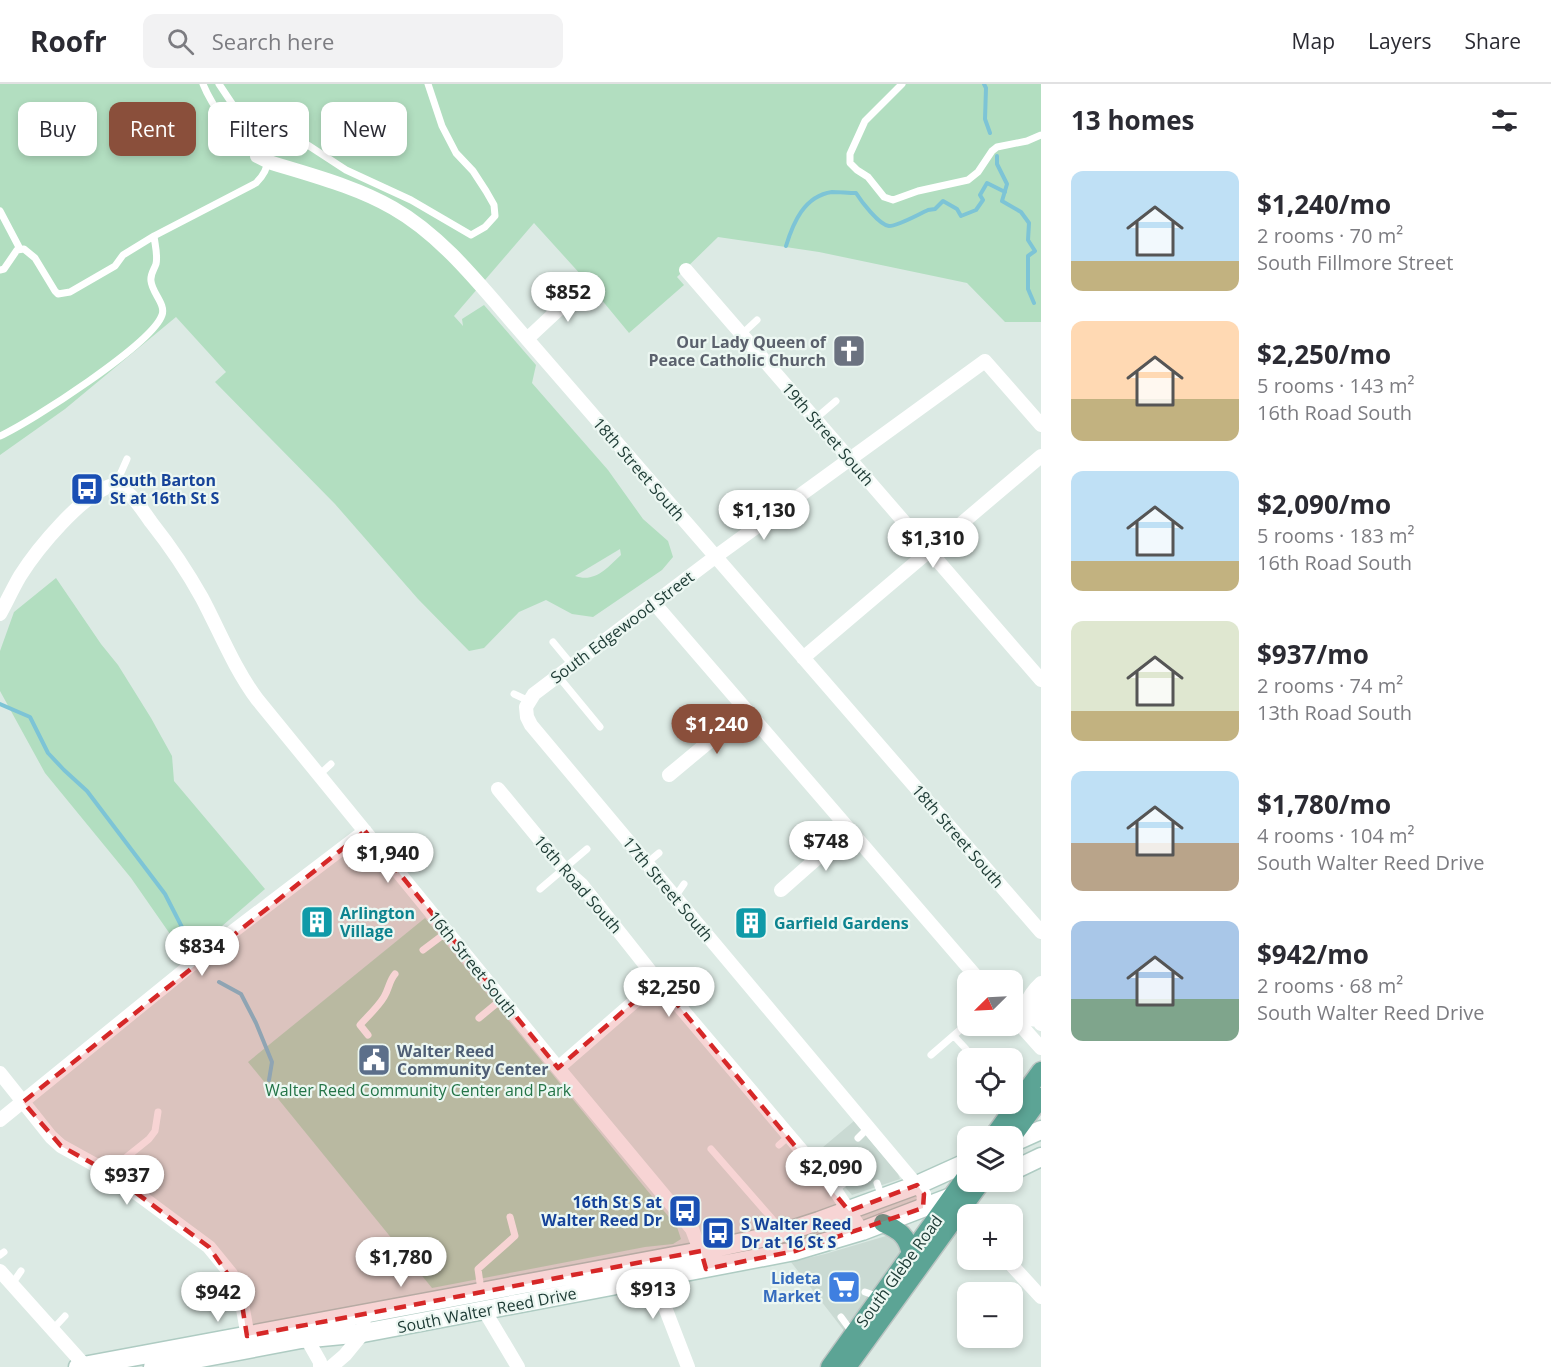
<!DOCTYPE html>
<html lang="en">
<head>
<meta charset="utf-8">
<style>
  :root { --surface:#fff; --page:#f2f2f3; --text:#2b2b33; --muted:#7c7c81; --line:#e1e1e2; --accent:#8a4f3b }
  body { margin:0; font-family:"Open Sans",sans-serif; background:var(--page); color:var(--text); height:100vh; display:flex; flex-direction:column; font-size:22px; white-space:nowrap }
  * { box-sizing:border-box; margin:0 }
  p { font-size:20px; color:var(--muted) }
  .icon { flex:none; width:33px; height:33px; fill:none; stroke:currentColor; stroke-width:2; stroke-linecap:round; stroke-linejoin:round }
  .map { position:relative; flex:1; overflow:hidden }
  .sheet { display:flex; flex-direction:column; background:var(--surface); width:510px }
  .sheet>* { flex:none }
  .guide { position:absolute; left:18px; top:18px; width:570px; height:54px; display:flex; gap:12px }
  .needle { width:39px; rotate:246deg }
  .fabs { position:absolute; left:957px; top:886px; display:grid; gap:12px }
  .fabs a { display:grid; place-items:center; width:66px; height:66px; border-radius:12px; background:var(--surface); box-shadow:0 3px 9px #0003; font-size:30px }
  .price { position:absolute; translate:-50% -51px; padding:0 14px; border-radius:21px; background:#fff; color:#222; font-size:20px; line-height:39px; filter:drop-shadow(0 2px 3px #0008) }
  .price::after { content:''; position:absolute; left:50%; top:36px; width:18px; height:14px; margin-left:-9px; background:inherit; clip-path:polygon(0 0,100% 0,50% 100%) }
  .price.active { background:var(--accent); color:#fff }
  ul { padding:0; list-style:none }
  li { display:flex; align-items:center; gap:18px; height:150px; padding:0 30px }
  li span { display:grid; place-items:center; flex:none; width:168px; height:120px; border-radius:12px; color:#555 }
  li>.icon { margin-inline-start:auto }
  span .icon { width:72px; height:72px; fill:#fffc; stroke-width:1 }
  li b { font-size:26px }
  h2 { display:flex; justify-content:space-between; align-items:center; height:72px; padding:0 30px; font-size:26px }
  .chip { padding:0 21px; border-radius:12px; background:var(--surface); box-shadow:0 3px 9px #0003; font-size:21px; line-height:54px }
  .chip.active { background:var(--accent); color:#fff }
  header { display:flex; align-items:center; gap:36px; box-sizing:border-box; height:84px; padding:0 30px; background:var(--surface); border-bottom:2px solid var(--line) }
  header strong { font-size:28px }
  nav { display:flex; gap:33px; margin-inline-start:auto; font-size:21px }
  .search { width:420px; height:54px; background:var(--page); display:flex; align-items:center; gap:15px; box-sizing:border-box; padding:0 21px; border-radius:12px; color:var(--muted); font-size:22px }
  main { display:flex; flex:1; min-height:0 }
  .map>svg:first-child { display:block }
  .built { fill:#cadad3 }
  .green { fill:#b2dec0; fill-rule:evenodd }
  .lines { fill:none; stroke-linecap:round; stroke-linejoin:round }
  .stream { stroke:#7dc4d6; stroke-width:4 }
  .secondary-casing { stroke:#aecbc2; stroke-width:21 }
  .primary-casing { stroke:#bbc4c2; stroke-width:21 }
  .service { stroke:#fff; stroke-width:7 }
  .minor { stroke:#fff; stroke-width:14 }
  .secondary { stroke:#fff; stroke-width:18 }
  .primary { stroke:#5ca495; stroke-width:18 }
  .marked { fill:#d62828; fill-opacity:0.2; stroke:#d62828; stroke-width:4.5; stroke-dasharray:12 8; stroke-linejoin:round }
  .labels { text-anchor:middle; stroke-width:4.5; stroke-linejoin:round; paint-order:stroke }
  .worship-label { font-size:16px; font-weight:bold; fill:#5b616d; stroke:#ecf7f2; text-anchor:end }
  .street-label { font-size:16px; fill:#1d3a34; stroke:#ecf7f2 }
  .transit-label { font-size:16px; font-weight:bold; fill:#164399; stroke:#ecf7f2; text-anchor:start }
  .culture-label { font-size:16px; font-weight:bold; fill:#0d838f; stroke:#ecf7f2; text-anchor:start }
  .service-label { font-size:16px; font-weight:bold; fill:#4e5e75; stroke:#ecf7f2; text-anchor:start }
  .park-label { font-size:16px; fill:#237447; stroke:#ecf7f2 }
  .shop-label { font-size:16px; font-weight:bold; fill:#366cbe; stroke:#ecf7f2; text-anchor:end }
</style>
</head>
<body>
<header>
<strong>Roofr</strong>
<div class="search"><svg class="icon" aria-label="search" viewBox="0 0 24 24"><circle cx="10" cy="10" r="6"/><path d="M15 15l6 6"/></svg>Search here</div>
<nav><a>Map</a><a>Layers</a><a>Share</a></nav>
</header>
<main>
<div class="map">
<svg width="1041" height="1283" viewBox="0 0 1041 1283">
  <rect width="100%" height="100%" fill="#dceae4"/>
  <!-- built -->
  <path class="built" d="M854,1037L898,1090L900,1095L852,1111L816,1069Z
    M886,1152H894L900,1156L902,1170L845,1248L791,1178L825,1170Z"/>
  <!-- green -->
  <path class="green" d="M0,0H1041V238H1005L967,199L819,168L718,153L677,193L684,201L629,249L582,192L534,139L454,232L463,242L462,235L484,221L536,281L532,299L608,386L643,435L668,457L673,473L662,486L593,533L572,530L546,516L519,528L484,564L469,567L418,515L335,420L215,298L226,288L176,233L65,325L0,371ZM620,465L621,471C607,484 595,499 575,492Z
    M56,494L101,560L118,581L151,634L172,672L174,697L265,805L186,873L131,794L45,689L0,607V567L14,528Z
    M425,834L677,1143L681,1155L673,1160L645,1163L432,1204L248,978Z"/>
  <g class="lines">
    <!-- stream -->
    <path class="stream" d="M984,0L986,4L985,35L990,49
      M997,72V80L1007,100L1002,117L1021,128L1029,139L1028,156L1035,167L1028,172V205L1034,219
      M786,162C793,139 804,112 832,108C840,108 848,109 856,109C861,117 879,141 889,142C898,142 919,130 928,126L935,125L943,117L957,125L961,132L976,126L983,116L980,111L987,99L1005,108
      M0,620L30,633L48,669L64,686L87,707L165,810L186,851
      M219,898L241,910L256,939L272,978L269,996"/>
    <defs>
      <path id="secondary" d="M1012,1059L1041,1046
        M1012,1087L1041,1073
        M78,1283L701,1167L776,1151L819,1137L917,1101L968,1078
        M153,1283L301,1255L363,1249L795,1167L862,1147L959,1110"/>
      <path id="primary" d="M993,1053L1041,987
        M1012,1053L1041,1013
        M883,1139C899,1146 908,1152 911,1171
        M830,1283L968,1090
        M847,1283L981,1098"/>
    </defs>
    <!-- secondary casing -->
    <use href="#secondary" class="secondary-casing"/>
    <!-- primary casing -->
    <use href="#primary" class="primary-casing"/>
    <!-- service -->
    <path class="service" d="M203,0C212,23 238,57 257,72
      M219,0L247,42L257,40L277,41L346,86L411,116L471,151L485,143L495,132L494,121L486,107L473,87L456,69L442,42L428,0
      M902,0L865,37L850,70V79L857,86L868,93L884,113L893,116L918,107L968,96L978,88L992,67L997,63L1027,57L1041,51
      M0,127L20,165
      M0,186L4,185L17,166L24,165L35,174L55,207L58,210L70,208L115,182L123,171L154,152
      M742,250L757,236
      M815,335L836,317
      M0,352C31,338 152,260 162,231C166,220 152,209 151,197C150,190 154,186 156,180C158,171 155,161 154,152L256,99C279,76 263,62 247,42
      M115,402L127,375
      M553,558L572,581
      M558,592L600,643
      M514,610L529,617
      M319,691L331,680
      M647,779L659,769
      M540,805L587,765
      M675,813L684,800
      M423,866L447,848
      M479,934L502,915
      M368,951L360,941C368,932 378,923 384,913C389,905 389,897 395,890
      M954,952L966,965
      M931,971L968,939
      M858,1054L869,1043
      M779,1061L789,1052
      M711,1065L774,1137L780,1150
      M108,1088L149,1055L155,1047L158,1028
      M820,1088L830,1079
      M877,1099L882,1113
      M128,1104L134,1092
      M835,1106L846,1098
      M0,1171L4,1168
      M12,1200L21,1187
      M481,1206L478,1185L515,1152L510,1133
      M865,1208L879,1213
      M841,1233L852,1248
      M53,1245L65,1232"/>
    <!-- minor -->
    <path class="minor" d="M257,72L269,78C310,91 355,102 393,124C446,154 487,210 527,255L1041,848
      M686,186L1041,596
      M527,255L587,199
      M654,519L980,897
      M0,530C7,517 13,504 20,492C37,465 82,410 113,401C131,406 140,423 151,438C170,462 187,487 202,514C220,548 234,584 257,615L558,984L692,1145L703,1174
      M803,574L1041,372
      M669,691L746,627
      M498,705L564,785L582,801L658,897L835,1106L862,1147
      M781,806L849,746
      M1041,899C1026,913 1023,925 1024,945L1041,964
      M1012,926L1023,934L1038,936L1041,940
      M1038,936V923L1041,914
      M558,984L658,897
      M0,989L51,1053L61,1062L108,1088L209,1163L231,1190L240,1208L249,1259
      M0,1036L223,855L365,747
      M923,1124L924,1110L531,641L527,633L526,623L534,610L715,473L985,277L1041,341
      M1007,1176L1041,1213
      M0,1187L86,1283
      M651,1187L688,1283
      M484,1226L518,1283
      M307,1255L320,1278V1283
      M331,1283L345,1271L363,1249L364,1230"/>
    <!-- secondary -->
    <use href="#secondary" class="secondary"/>
    <!-- primary -->
    <use href="#primary" class="primary"/>
  </g>
  <!-- marked area -->
  <path class="marked" d="M365,747L558,984L658,897L849,1127L917,1101L924,1110L923,1124L795,1167L706,1185L701,1167L247,1252L240,1208L209,1163L108,1088L61,1062L23,1018Z"/>
  <!-- icons -->
  <defs>
    <symbol id="church-square" viewBox="-11 -11 22 22"><rect x="-9" y="-9" width="18" height="18" rx="4" fill="#6b7280" stroke="#ecf7f2"/><path d="M-1.2-6h2.4v3.5h3.3v2.4h-3.3V6h-2.4V-.1h-3.3v-2.4h3.3Z" fill="#fff"/></symbol>
    <symbol id="bus-square" viewBox="-11 -11 22 22"><rect x="-9" y="-9" width="18" height="18" rx="4" fill="#1a4fb4" stroke="#ecf7f2"/><path d="M-5-6H5V4H4V6H2V4H-2V6H-4V4H-5ZM-3.5-4V0h7V-4ZM-3.5 1.2v1.5H-2V1.2ZM2 1.2v1.5H3.5V1.2Z" fill="#fff"/></symbol>
    <symbol id="building-square" viewBox="-11 -11 22 22"><rect x="-9" y="-9" width="18" height="18" rx="4" fill="#0f9aa8" stroke="#ecf7f2"/><path d="M-4-6H4V6H1V3H-1V6H-4ZM-2.5-4.3h1.7v1.8h-1.7ZM.8-4.3h1.7v1.8H.8ZM-2.5-1h1.7V.8h-1.7ZM.8-1h1.7V.8H.8Z" fill="#fff"/></symbol>
    <symbol id="civic-square" viewBox="-11 -11 22 22"><rect x="-9" y="-9" width="18" height="18" rx="4" fill="#5c6f8a" stroke="#ecf7f2"/><path d="M-.6-6.5H3V-4.5H.6V-3L4-1V1h2V6H-6V1h2V-1L-.6-3ZM-1.2 2.5V6h2.4V2.5Z" fill="#fff"/></symbol>
    <symbol id="supermarket-square" viewBox="-11 -11 22 22"><rect x="-9" y="-9" width="18" height="18" rx="4" fill="#3f7fe0" stroke="#ecf7f2"/><path d="M-6-5.5h2.5l.6 2H6L4.5 2H-2.5L-4.4-4H-6ZM-1.5 3.2a1.3 1.3 0 1 0 .1 0ZM3 3.2a1.3 1.3 0 1 0 .1 0Z" fill="#fff"/></symbol>
  </defs>
  <g fill-rule="evenodd">
    <use href="#church-square" x="830" y="248" width="38" height="38"/>
    <use href="#bus-square" x="68" y="386" width="38" height="38"/>
    <use href="#building-square" x="298" y="819" width="38" height="38"/>
    <use href="#building-square" x="732" y="820" width="38" height="38"/>
    <use href="#civic-square" x="355" y="957" width="38" height="38"/>
    <use href="#bus-square" x="666" y="1108" width="38" height="38"/>
    <use href="#bus-square" x="699" y="1130" width="38" height="38"/>
    <use href="#supermarket-square" x="825" y="1184" width="38" height="38"/>
  </g>
  <g class="labels">
    <!-- worship labels -->
    <g class="worship-label">
      <text x="826" y="264">Our Lady Queen of<tspan x="826" dy="18">Peace Catholic Church</tspan></text>
    </g>
    <!-- street labels -->
    <g class="street-label">
      <text transform="translate(828 350) rotate(49)" y="6">19th Street South</text>
      <text transform="translate(639 385) rotate(49)" y="6">18th Street South</text>
      <text transform="translate(622 543) rotate(-37)" y="6">South Edgewood Street</text>
      <text transform="translate(958 752) rotate(49)" y="6">18th Street South</text>
      <text transform="translate(578 800) rotate(49)" y="6">16th Road South</text>
      <text transform="translate(668 805) rotate(50)" y="6">17th Street South</text>
      <text transform="translate(473 880) rotate(51)" y="6">16th Street South</text>
      <text transform="translate(899 1187) rotate(-54)" y="6">South Glebe Road</text>
      <text transform="translate(487 1226) rotate(-11)" y="6">South Walter Reed Drive</text>
    </g>
    <!-- transit labels -->
    <g class="transit-label">
      <text x="110" y="402">South Barton<tspan x="110" dy="18">St at 16th St S</tspan></text>
      <text x="662" y="1124" text-anchor="end">16th St S at<tspan x="662" dy="18">Walter Reed Dr</tspan></text>
      <text x="741" y="1146">S Walter Reed<tspan x="741" dy="18">Dr at 16 St S</tspan></text>
    </g>
    <!-- culture labels -->
    <g class="culture-label">
      <text x="340" y="835">Arlington<tspan x="340" dy="18">Village</tspan></text>
      <text x="774" y="845">Garfield Gardens</text>
    </g>
    <!-- service labels -->
    <g class="service-label">
      <text x="397" y="973">Walter Reed<tspan x="397" dy="18">Community Center</tspan></text>
    </g>
    <!-- park labels -->
    <g class="park-label">
      <text x="418" y="1012">Walter Reed Community Center and Park</text>
    </g>
    <!-- shop labels -->
    <g class="shop-label">
      <text x="821" y="1200">Lideta<tspan x="821" dy="18">Market</tspan></text>
    </g>
  </g>
</svg>
<div class="fabs">
<a><svg class="needle" viewBox="-14 -14 28 28"><path d="M0-13l5 13h-10z" fill="#e53935"/><path d="M0 13l5-13h-10z" fill="#7c7c81"/></svg></a>
<a><svg class="icon" aria-label="locate" viewBox="0 0 24 24"><circle cx="12" cy="12" r="6"/><path d="M12 2v4M12 18v4M2 12h4M18 12h4"/></svg></a>
<a><svg class="icon" aria-label="layers" viewBox="0 0 24 24"><path d="M12 4l9 5-9 5-9-5zM3 14l9 5 9-5"/></svg></a>
<a>+</a>
<a>−</a>
</div>
<b class="price" style="left:568px;top:239px">$852</b>
<b class="price" style="left:764px;top:457px">$1,130</b>
<b class="price" style="left:933px;top:485px">$1,310</b>
<b class="price active" style="left:717px;top:671px">$1,240</b>
<b class="price" style="left:826px;top:788px">$748</b>
<b class="price" style="left:388px;top:800px">$1,940</b>
<b class="price" style="left:202px;top:893px">$834</b>
<b class="price" style="left:669px;top:934px">$2,250</b>
<b class="price" style="left:831px;top:1114px">$2,090</b>
<b class="price" style="left:127px;top:1122px">$937</b>
<b class="price" style="left:401px;top:1204px">$1,780</b>
<b class="price" style="left:653px;top:1236px">$913</b>
<b class="price" style="left:218px;top:1239px">$942</b>
<div class="guide">
<a class="chip">Buy</a>
<a class="chip active">Rent</a>
<a class="chip">Filters</a>
<a class="chip">New</a>
</div>
</div>
<section class="sheet">
<h2>13 homes<svg class="icon" aria-label="filters" viewBox="0 0 24 24"><path d="M4 7h16M4 17h16"/><circle cx="9" cy="7" r="2"/><circle cx="15" cy="17" r="2"/></svg></h2>
<ul>
<li><span style="background:linear-gradient(#bfe0f5 75%,#c2b280 0)"><svg class="icon" aria-label="home" viewBox="0 0 24 24"><path d="M3 11l9-7 9 7M6 9v11h12V9"/></svg></span><div><b>$1,240/mo</b><p>2 rooms · 70 m²</p><p>South Fillmore Street</p></div></li>
<li><span style="background:linear-gradient(#ffd9b3 65%,#c2b280 0)"><svg class="icon" aria-label="home" viewBox="0 0 24 24"><path d="M3 11l9-7 9 7M6 9v11h12V9"/></svg></span><div><b>$2,250/mo</b><p>5 rooms · 143 m²</p><p>16th Road South</p></div></li>
<li><span style="background:linear-gradient(#bfe0f5 75%,#c2b280 0)"><svg class="icon" aria-label="home" viewBox="0 0 24 24"><path d="M3 11l9-7 9 7M6 9v11h12V9"/></svg></span><div><b>$2,090/mo</b><p>5 rooms · 183 m²</p><p>16th Road South</p></div></li>
<li><span style="background:linear-gradient(#dfe7d0 75%,#c2b280 0)"><svg class="icon" aria-label="home" viewBox="0 0 24 24"><path d="M3 11l9-7 9 7M6 9v11h12V9"/></svg></span><div><b>$937/mo</b><p>2 rooms · 74 m²</p><p>13th Road South</p></div></li>
<li><span style="background:linear-gradient(#bfe0f5 60%,#b9a48a 0)"><svg class="icon" aria-label="home" viewBox="0 0 24 24"><path d="M3 11l9-7 9 7M6 9v11h12V9"/></svg></span><div><b>$1,780/mo</b><p>4 rooms · 104 m²</p><p>South Walter Reed Drive</p></div></li>
<li><span style="background:linear-gradient(#a9c7e8 65%,#7fa58c 0)"><svg class="icon" aria-label="home" viewBox="0 0 24 24"><path d="M3 11l9-7 9 7M6 9v11h12V9"/></svg></span><div><b>$942/mo</b><p>2 rooms · 68 m²</p><p>South Walter Reed Drive</p></div></li>
</ul>
</section>
</main>
</body>
</html>
